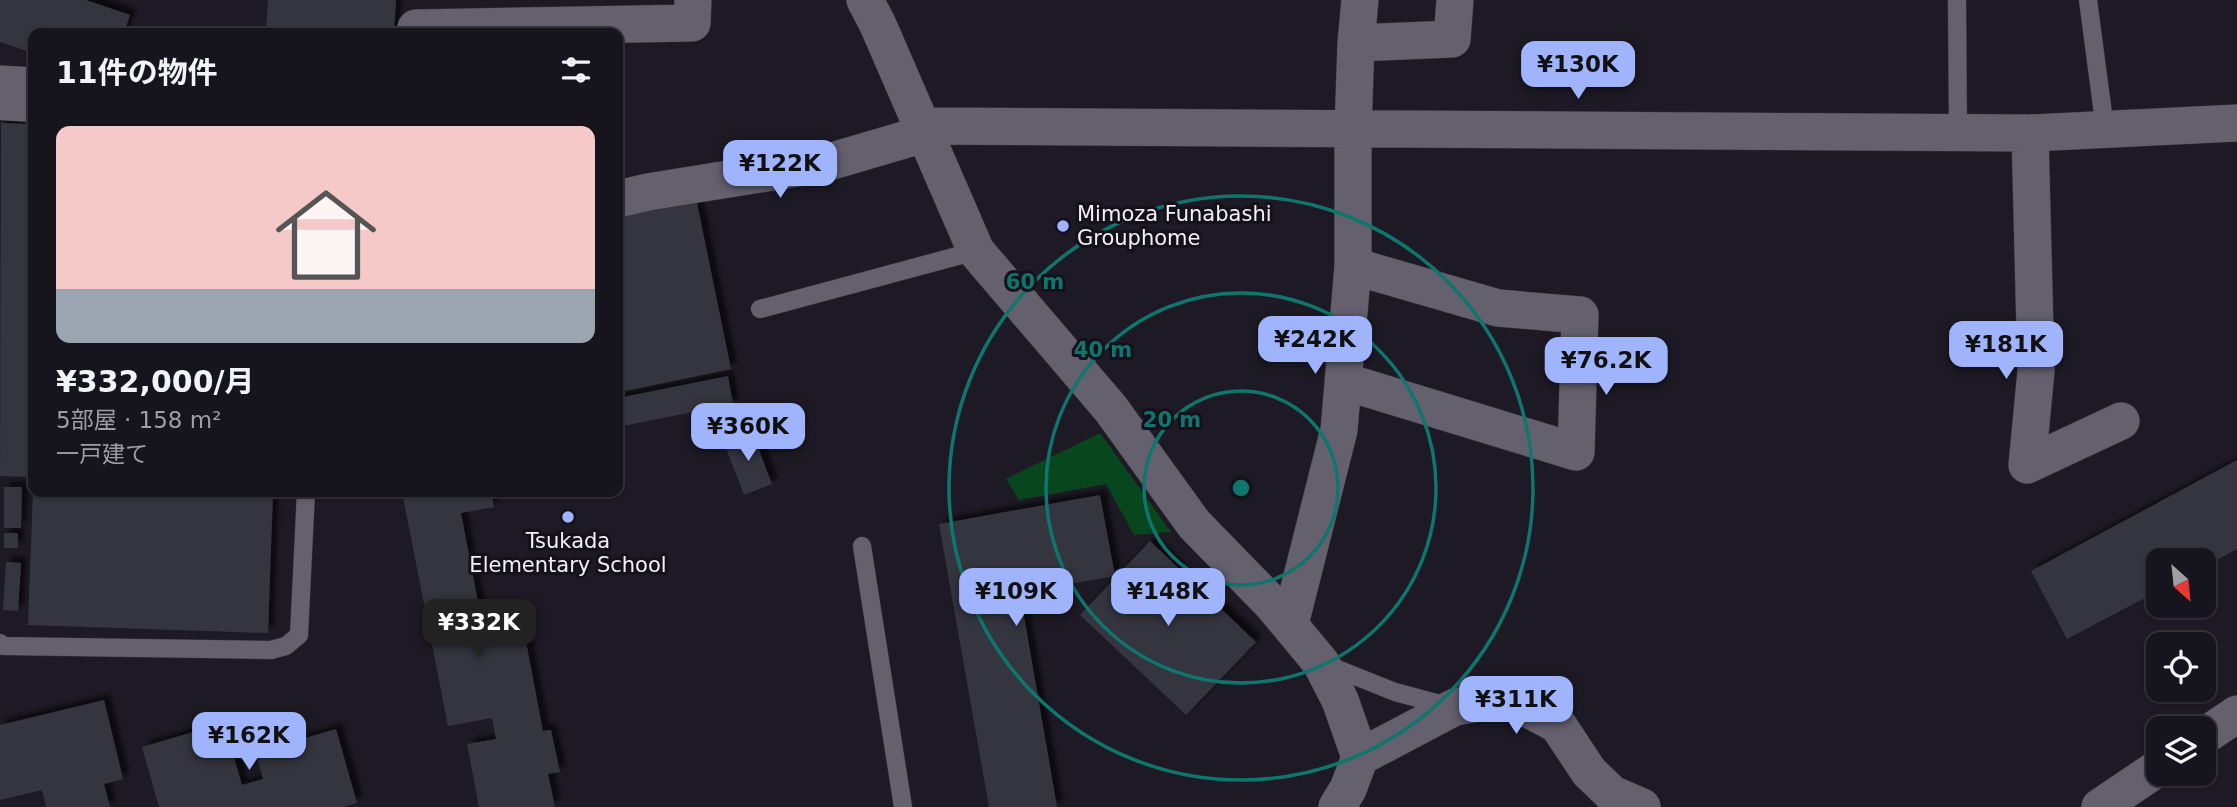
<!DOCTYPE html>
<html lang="ja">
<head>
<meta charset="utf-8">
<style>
  :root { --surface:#16141c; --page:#1f1d25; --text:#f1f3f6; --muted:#9e9ea3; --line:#35333b; --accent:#a0b3fd }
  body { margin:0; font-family:"DejaVu Sans","Noto Sans JP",sans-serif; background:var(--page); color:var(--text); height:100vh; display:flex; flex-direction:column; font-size:26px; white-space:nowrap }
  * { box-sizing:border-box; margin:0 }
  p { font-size:23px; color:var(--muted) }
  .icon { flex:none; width:38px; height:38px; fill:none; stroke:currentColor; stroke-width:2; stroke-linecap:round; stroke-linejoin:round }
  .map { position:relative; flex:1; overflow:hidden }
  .side { position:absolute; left:28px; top:28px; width:595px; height:469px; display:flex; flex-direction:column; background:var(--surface); border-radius:14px; box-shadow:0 2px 5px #0004,0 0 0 2px var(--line) }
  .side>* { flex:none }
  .needle { width:46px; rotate:153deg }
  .buttons { position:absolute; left:2146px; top:548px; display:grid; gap:14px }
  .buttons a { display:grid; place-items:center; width:70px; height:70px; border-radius:14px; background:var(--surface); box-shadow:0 2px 5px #0004,0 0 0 2px var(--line); font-size:35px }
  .price { position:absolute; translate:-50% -60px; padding:0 16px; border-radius:14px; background:var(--accent); color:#111; font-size:23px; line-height:46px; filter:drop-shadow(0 2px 4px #0008) }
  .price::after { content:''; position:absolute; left:50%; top:42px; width:21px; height:16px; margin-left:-10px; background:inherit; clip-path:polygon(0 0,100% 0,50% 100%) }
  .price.current { background:#222; color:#fff }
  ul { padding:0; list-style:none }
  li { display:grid; align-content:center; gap:14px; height:371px; padding:0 28px }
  li span { display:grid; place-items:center; height:217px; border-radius:14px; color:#555 }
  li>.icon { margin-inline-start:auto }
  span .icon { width:126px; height:126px; fill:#fffc; stroke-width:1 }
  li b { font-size:30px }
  h2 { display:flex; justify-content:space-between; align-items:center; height:84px; padding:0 28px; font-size:30px }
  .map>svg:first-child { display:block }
  .green { fill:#08471d }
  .building { fill:#343541; filter:url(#shadow) }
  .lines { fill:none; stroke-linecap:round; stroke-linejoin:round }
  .service-casing { stroke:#37343d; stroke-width:19 }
  .minor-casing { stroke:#37343d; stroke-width:38 }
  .service { stroke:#65606e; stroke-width:18 }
  .minor { stroke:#65606e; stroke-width:37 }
  .ring { fill:none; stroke:#0f766e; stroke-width:3.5 }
  .poi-dot { fill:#a0b3fd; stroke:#15111b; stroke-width:2.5 }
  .labels { text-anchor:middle; stroke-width:6; stroke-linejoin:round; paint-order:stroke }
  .poi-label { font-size:21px; fill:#f1eff7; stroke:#15111b; text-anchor:start }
  .centre { fill:#0f766e; stroke:#15111b; stroke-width:3.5 }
  .ring-label { font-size:21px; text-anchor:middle; font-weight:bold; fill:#0f766e; stroke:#15111b; stroke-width:6; stroke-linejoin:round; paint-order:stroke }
</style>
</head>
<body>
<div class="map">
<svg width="2237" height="807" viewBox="0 0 2237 807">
  <defs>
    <filter id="shadow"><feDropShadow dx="6" dy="-6" stdDeviation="2" flood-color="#0009"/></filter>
  </defs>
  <rect width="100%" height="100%" fill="#1e1a25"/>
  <!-- green -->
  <path class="green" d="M1100,433L1171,532L1134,535L1106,484L1019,500L1006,479Z"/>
  <!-- building -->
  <path class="building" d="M0,0H86L130,15L124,33H33V53L0,42Z
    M268,0H396L394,33H266Z
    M1,123L33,124V477L0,476Z
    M696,198L731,369L625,391L618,356V215Z
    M728,376L733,404L618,427V398Z
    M752,432L772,484L744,495L724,443Z
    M2237,460V549L2203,567V560H2158V591L2067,639L2031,571Z
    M4,487H22L21,528H4Z
    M33,492H273L268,633L28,625Z
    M402,492H491L494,507L461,513L484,633L523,626L543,731L551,730L560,772L548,774L555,807H479L467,744L496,739L492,718L448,726Z
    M1100,495L1115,576L1020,593L1057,807H989L939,524Z
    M4,533H18V548H4Z
    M1150,541L1256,642L1186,715L1080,615Z
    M6,562L21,563L18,611L3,610Z
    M104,700L123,779L104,784L110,807H46L42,790L0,800V725Z
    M224,723L242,785L263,779L254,746L296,735L298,740L336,729L357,803L343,807H159L142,747Z"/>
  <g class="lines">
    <defs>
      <path id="service" d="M1957,0L1958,132
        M2088,0L2105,129
        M0,111L33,113
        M760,309L976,251
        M862,546L903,807
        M0,643L3,646L271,650L286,646L299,635L306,492
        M1325,664L1395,692L1447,706"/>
      <path id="minor" d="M865,0L878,25L976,251L1111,409L1194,524L1272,604L1321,663L1340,700L1360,757L1348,789L1337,807
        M416,28L692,23L693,0
        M1356,43L1452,39L1455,0
        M0,84L33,86
        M921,126L2030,133L2237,123
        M2030,133L2036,371L2027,465L2121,421
        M618,199L648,192L822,164L924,134
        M1343,381L1576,452L1580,315L1498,308L1353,266
        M1290,624L1339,430L1353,266V129L1356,43L1360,0
        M2203,737L2237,714
        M1360,757L1455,707L1495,700L1515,702L1558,725L1589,772L1612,794L1642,807
        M2100,807L2158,768"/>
    </defs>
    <!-- service casing -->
    <use href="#service" class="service-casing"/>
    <!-- minor casing -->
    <use href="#minor" class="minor-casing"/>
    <!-- service -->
    <use href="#service" class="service"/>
    <!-- minor -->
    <use href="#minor" class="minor"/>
  </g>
  <!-- distance rings -->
  <g class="ring">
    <circle cx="1241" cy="488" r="97"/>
    <circle cx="1241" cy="488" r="195"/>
    <circle cx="1241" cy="488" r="292"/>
  </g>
  <!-- markers -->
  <g class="poi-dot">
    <circle cx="1063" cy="226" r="7"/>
    <circle cx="568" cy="517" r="7"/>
  </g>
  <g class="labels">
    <!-- poi labels -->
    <g class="poi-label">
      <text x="1077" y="221">Mimoza Funabashi<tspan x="1077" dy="24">Grouphome</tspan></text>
      <text x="568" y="548" text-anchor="middle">Tsukada<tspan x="568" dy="24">Elementary School</tspan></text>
    </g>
  </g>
  <circle cx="1241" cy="488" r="10" class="centre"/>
  <g class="ring-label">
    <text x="1035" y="289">60 m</text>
    <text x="1103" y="357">40 m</text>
    <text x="1172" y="427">20 m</text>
  </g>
</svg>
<div class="buttons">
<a><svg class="needle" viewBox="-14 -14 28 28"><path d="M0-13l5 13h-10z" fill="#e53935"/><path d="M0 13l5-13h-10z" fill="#9e9ea3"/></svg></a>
<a><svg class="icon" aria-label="locate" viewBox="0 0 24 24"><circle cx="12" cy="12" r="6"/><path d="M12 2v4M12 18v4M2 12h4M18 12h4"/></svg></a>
<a><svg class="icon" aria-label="layers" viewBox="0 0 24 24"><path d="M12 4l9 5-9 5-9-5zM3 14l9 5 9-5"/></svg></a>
</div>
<b class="price" style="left:1578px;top:101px">¥130K</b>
<b class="price" style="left:780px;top:200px">¥122K</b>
<b class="price" style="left:1315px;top:376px">¥242K</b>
<b class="price" style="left:2006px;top:381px">¥181K</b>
<b class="price" style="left:1606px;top:397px">¥76.2K</b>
<b class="price" style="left:748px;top:463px">¥360K</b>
<b class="price" style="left:1016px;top:628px">¥109K</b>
<b class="price" style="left:1168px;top:628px">¥148K</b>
<b class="price current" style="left:479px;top:659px">¥332K</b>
<b class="price" style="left:1516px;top:736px">¥311K</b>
<b class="price" style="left:249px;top:772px">¥162K</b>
<section class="side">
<h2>11件の物件<svg class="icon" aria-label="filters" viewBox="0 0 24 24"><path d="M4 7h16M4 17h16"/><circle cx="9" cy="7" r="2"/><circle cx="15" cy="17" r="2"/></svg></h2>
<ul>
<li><span style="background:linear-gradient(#f6c9c9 75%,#9aa5b1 0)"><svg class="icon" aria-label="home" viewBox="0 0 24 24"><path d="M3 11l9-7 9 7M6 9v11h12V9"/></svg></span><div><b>¥332,000/月</b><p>5部屋 · 158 m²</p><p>一戸建て</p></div></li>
</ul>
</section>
</div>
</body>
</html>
